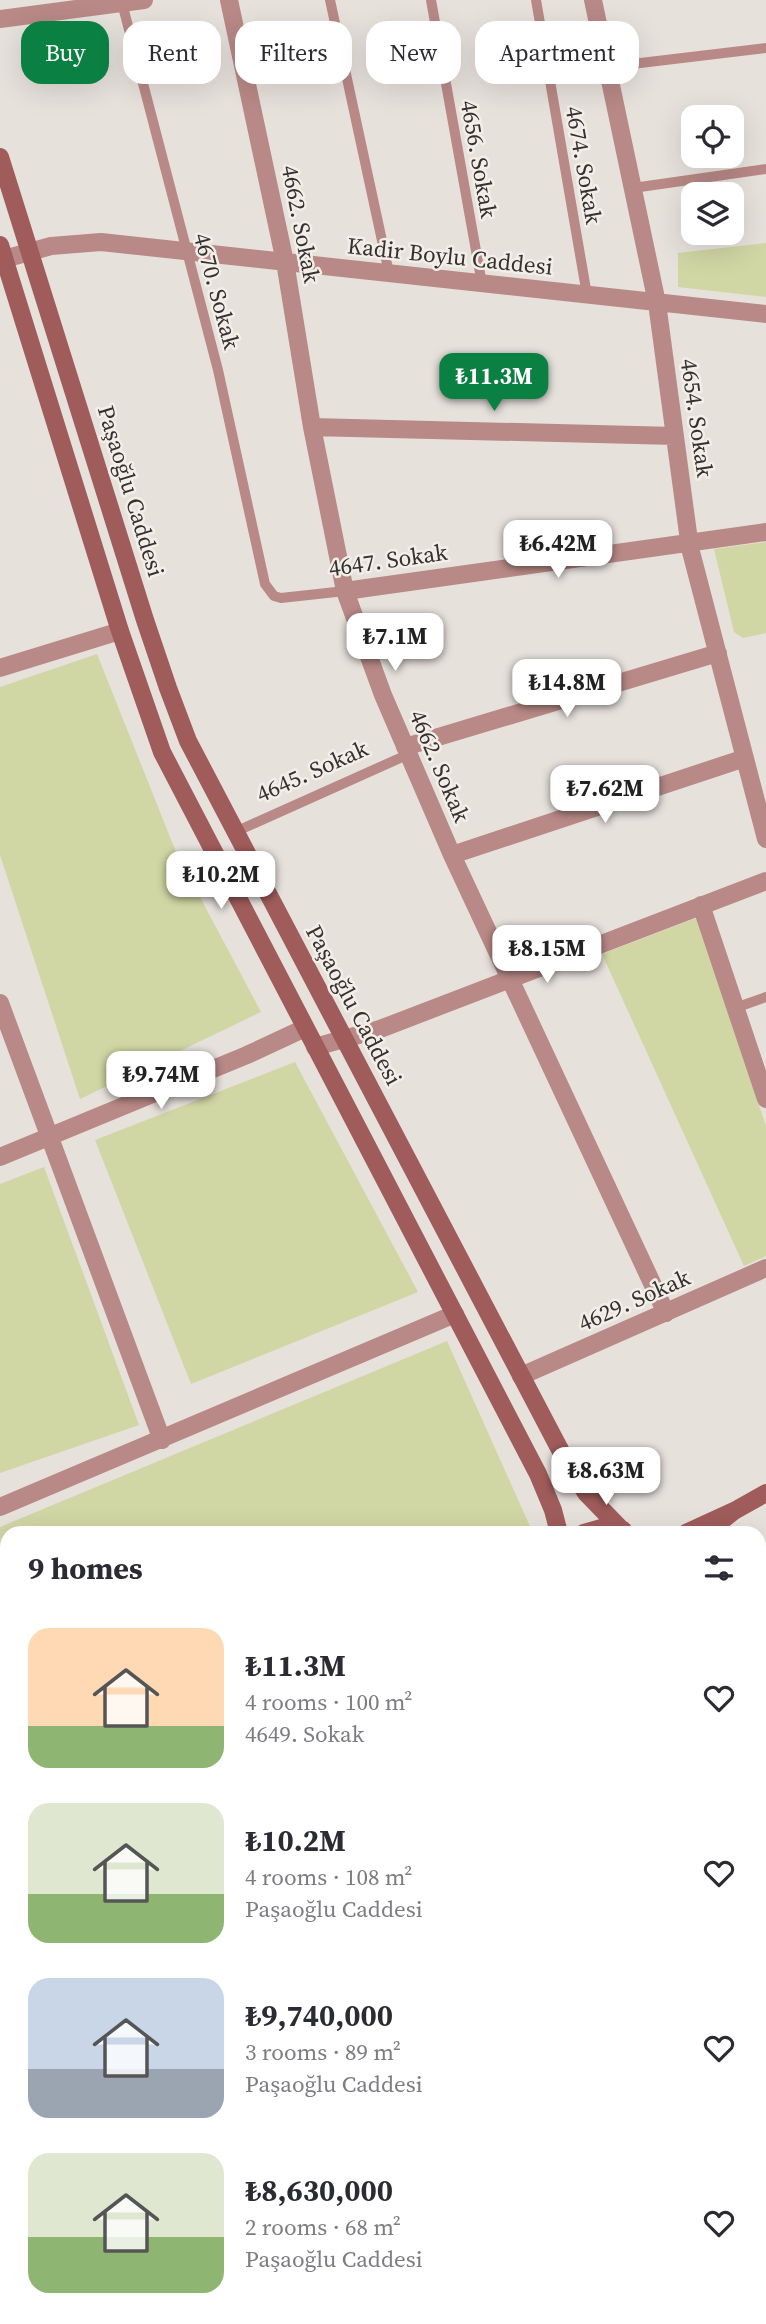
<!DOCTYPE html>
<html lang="en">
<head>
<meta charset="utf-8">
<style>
  :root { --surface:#fff; --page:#f7f7f7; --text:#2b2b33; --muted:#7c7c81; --accent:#0b8043 }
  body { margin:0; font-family:"Source Serif 4",serif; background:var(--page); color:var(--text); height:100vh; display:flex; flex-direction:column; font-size:26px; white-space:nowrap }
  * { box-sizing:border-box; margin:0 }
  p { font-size:23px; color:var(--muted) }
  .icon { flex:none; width:38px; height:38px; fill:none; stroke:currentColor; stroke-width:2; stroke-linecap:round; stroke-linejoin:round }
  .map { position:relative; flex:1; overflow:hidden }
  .sheet { position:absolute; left:0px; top:1526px; width:766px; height:798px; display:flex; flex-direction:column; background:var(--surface); border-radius:21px 21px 0 0; box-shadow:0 7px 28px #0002 }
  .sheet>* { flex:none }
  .hud { position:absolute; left:21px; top:21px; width:724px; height:63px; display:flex; gap:14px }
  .fabs { position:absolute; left:681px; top:105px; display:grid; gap:14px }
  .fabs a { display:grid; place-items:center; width:63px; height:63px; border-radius:14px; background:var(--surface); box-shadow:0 7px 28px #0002; font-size:35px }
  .price { position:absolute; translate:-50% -60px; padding:0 16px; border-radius:14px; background:#fff; color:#222; font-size:23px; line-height:46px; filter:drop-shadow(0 2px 4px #0008) }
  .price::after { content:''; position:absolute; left:50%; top:42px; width:21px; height:16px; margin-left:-10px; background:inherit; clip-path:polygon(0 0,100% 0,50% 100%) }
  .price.on { background:var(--accent); color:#fff }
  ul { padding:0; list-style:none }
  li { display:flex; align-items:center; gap:21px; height:175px; padding:0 28px }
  li span { display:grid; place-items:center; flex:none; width:196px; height:140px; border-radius:21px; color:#555 }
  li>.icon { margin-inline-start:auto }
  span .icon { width:84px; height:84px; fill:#fffc; stroke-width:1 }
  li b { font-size:30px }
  h2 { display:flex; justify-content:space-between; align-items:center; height:84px; padding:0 28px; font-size:30px }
  .tag { padding:0 24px; border-radius:21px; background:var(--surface); box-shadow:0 7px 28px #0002; font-size:24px; line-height:63px }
  .tag.on { background:var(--accent); color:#fff }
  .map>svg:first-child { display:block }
  .green { fill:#d0d6a4 }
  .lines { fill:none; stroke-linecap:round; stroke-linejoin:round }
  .lane { stroke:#b88986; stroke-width:10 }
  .street { stroke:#b88986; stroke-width:18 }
  .secondary { stroke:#9f5c5a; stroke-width:18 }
  .labels { text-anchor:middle; stroke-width:5; stroke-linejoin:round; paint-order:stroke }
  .street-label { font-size:23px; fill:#343230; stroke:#f4eee9 }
</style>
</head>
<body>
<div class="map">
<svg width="766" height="2324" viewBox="0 0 766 2324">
  <rect width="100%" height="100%" fill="#e7e1dc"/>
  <!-- green -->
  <path class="green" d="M766,243V297L678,287V253Z
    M766,542V633L743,638L734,632L714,549Z
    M97,654L176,852L261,1012L80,1099L0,855V687Z
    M696,918L766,1126V1256L744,1266L602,954Z
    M295,1062L418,1292L191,1384L95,1140Z
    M44,1167L139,1425L0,1473V1184Z
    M447,1341L533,1533H7V1600L0,1588V1527Z"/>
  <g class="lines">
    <!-- lane -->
    <path class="lane" d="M330,0L389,273
      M431,0L482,284
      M536,0L587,295
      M122,3L218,370L265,584L274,596L281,598L345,591
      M607,67L766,48
      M633,188L766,169
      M235,832L409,754
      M735,1008L766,997"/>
    <!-- street -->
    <path class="street" d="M229,0L285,262L312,427L345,591L383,695L452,855L666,1313
      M593,0L657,303L690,548L766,839
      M0,19L144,0
      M4,259L51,246L101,242L766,314
      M312,427L675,436
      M345,591L766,532
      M0,668L120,631
      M405,747L718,653
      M452,855L745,758
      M701,905L766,1099
      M0,1003L162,1440
      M315,1047L380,1029L766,881
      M0,1157L247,1055L305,1028
      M521,1376L766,1268
      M0,1507L455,1314
      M0,1625L7,1636
      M760,1781L766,1777
      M0,1877L7,1874
      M760,2124L766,2121
      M0,2191L7,2228
      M431,2317L436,2324
      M9,2324L10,2317
      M365,2324L379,2317"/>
    <!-- secondary -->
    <path class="secondary" d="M0,157L145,620L168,688L188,741L568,1465L586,1493L620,1528
      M0,245L120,631L162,752L538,1474L553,1510L559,1533
      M734,1511L766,1493
      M584,1533L605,1527L623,1530
      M686,1533L734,1511L706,1533
      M760,1834L766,1847
      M760,1905L766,1918"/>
  </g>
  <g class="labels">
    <!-- street labels -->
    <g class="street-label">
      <text transform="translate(479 159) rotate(80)" y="8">4656. Sokak</text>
      <text transform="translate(584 165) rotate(80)" y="8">4674. Sokak</text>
      <text transform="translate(301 224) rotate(79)" y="8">4662. Sokak</text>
      <text transform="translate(450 256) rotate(6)" y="8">Kadir Boylu Caddesi</text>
      <text transform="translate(217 291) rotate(75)" y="8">4670. Sokak</text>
      <text transform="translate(697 418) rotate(82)" y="8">4654. Sokak</text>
      <text transform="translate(131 491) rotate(73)" y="8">Paşaoğlu Caddesi</text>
      <text transform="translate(388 560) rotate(-8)" y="8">4647. Sokak</text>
      <text transform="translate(440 766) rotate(67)" y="8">4662. Sokak</text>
      <text transform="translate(312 771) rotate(-24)" y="8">4645. Sokak</text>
      <text transform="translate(354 1005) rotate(62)" y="8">Paşaoğlu Caddesi</text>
      <text transform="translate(634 1300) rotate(-24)" y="8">4629. Sokak</text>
    </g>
  </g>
</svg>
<div class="fabs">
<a><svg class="icon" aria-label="locate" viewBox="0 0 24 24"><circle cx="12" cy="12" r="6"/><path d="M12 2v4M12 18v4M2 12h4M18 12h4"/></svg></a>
<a><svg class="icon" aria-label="layers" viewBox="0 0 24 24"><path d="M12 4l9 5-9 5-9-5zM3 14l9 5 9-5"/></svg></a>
</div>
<b class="price on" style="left:494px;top:413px">₺11.3M</b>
<b class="price" style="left:558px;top:580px">₺6.42M</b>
<b class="price" style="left:395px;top:673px">₺7.1M</b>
<b class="price" style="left:567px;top:719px">₺14.8M</b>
<b class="price" style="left:605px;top:825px">₺7.62M</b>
<b class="price" style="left:221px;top:911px">₺10.2M</b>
<b class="price" style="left:547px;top:985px">₺8.15M</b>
<b class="price" style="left:161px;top:1111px">₺9.74M</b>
<b class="price" style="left:606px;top:1507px">₺8.63M</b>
<div class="hud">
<a class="tag on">Buy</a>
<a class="tag">Rent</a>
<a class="tag">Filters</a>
<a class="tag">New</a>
<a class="tag">Apartment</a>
</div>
<section class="sheet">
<h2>9 homes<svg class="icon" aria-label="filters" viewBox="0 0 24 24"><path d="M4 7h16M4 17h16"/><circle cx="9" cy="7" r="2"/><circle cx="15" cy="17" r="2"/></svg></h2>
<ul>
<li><span style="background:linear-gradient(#ffd9b3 70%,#8fb573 0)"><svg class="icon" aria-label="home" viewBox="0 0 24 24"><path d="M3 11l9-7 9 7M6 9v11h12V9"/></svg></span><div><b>₺11.3M</b><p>4 rooms · 100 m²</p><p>4649. Sokak</p></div><svg class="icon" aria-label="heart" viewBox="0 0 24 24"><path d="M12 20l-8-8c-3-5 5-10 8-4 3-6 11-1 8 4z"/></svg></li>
<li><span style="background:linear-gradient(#dfe7d0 65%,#8fb573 0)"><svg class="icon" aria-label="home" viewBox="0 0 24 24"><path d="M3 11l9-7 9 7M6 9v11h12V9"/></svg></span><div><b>₺10.2M</b><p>4 rooms · 108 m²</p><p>Paşaoğlu Caddesi</p></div><svg class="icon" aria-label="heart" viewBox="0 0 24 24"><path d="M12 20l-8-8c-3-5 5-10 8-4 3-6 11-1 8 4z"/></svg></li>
<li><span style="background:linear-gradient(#c9d6e8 65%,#9aa5b1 0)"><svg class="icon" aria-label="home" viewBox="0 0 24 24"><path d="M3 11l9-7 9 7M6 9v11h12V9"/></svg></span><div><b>₺9,740,000</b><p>3 rooms · 89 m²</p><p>Paşaoğlu Caddesi</p></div><svg class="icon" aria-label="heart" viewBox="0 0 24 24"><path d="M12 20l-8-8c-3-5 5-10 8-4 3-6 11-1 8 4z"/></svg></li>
<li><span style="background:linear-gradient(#dfe7d0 60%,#8fb573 0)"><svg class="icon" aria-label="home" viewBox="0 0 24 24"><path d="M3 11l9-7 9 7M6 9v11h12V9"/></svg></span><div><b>₺8,630,000</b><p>2 rooms · 68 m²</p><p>Paşaoğlu Caddesi</p></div><svg class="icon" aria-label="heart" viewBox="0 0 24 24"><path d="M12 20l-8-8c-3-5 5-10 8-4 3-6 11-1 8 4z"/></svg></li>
</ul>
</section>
</div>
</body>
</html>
